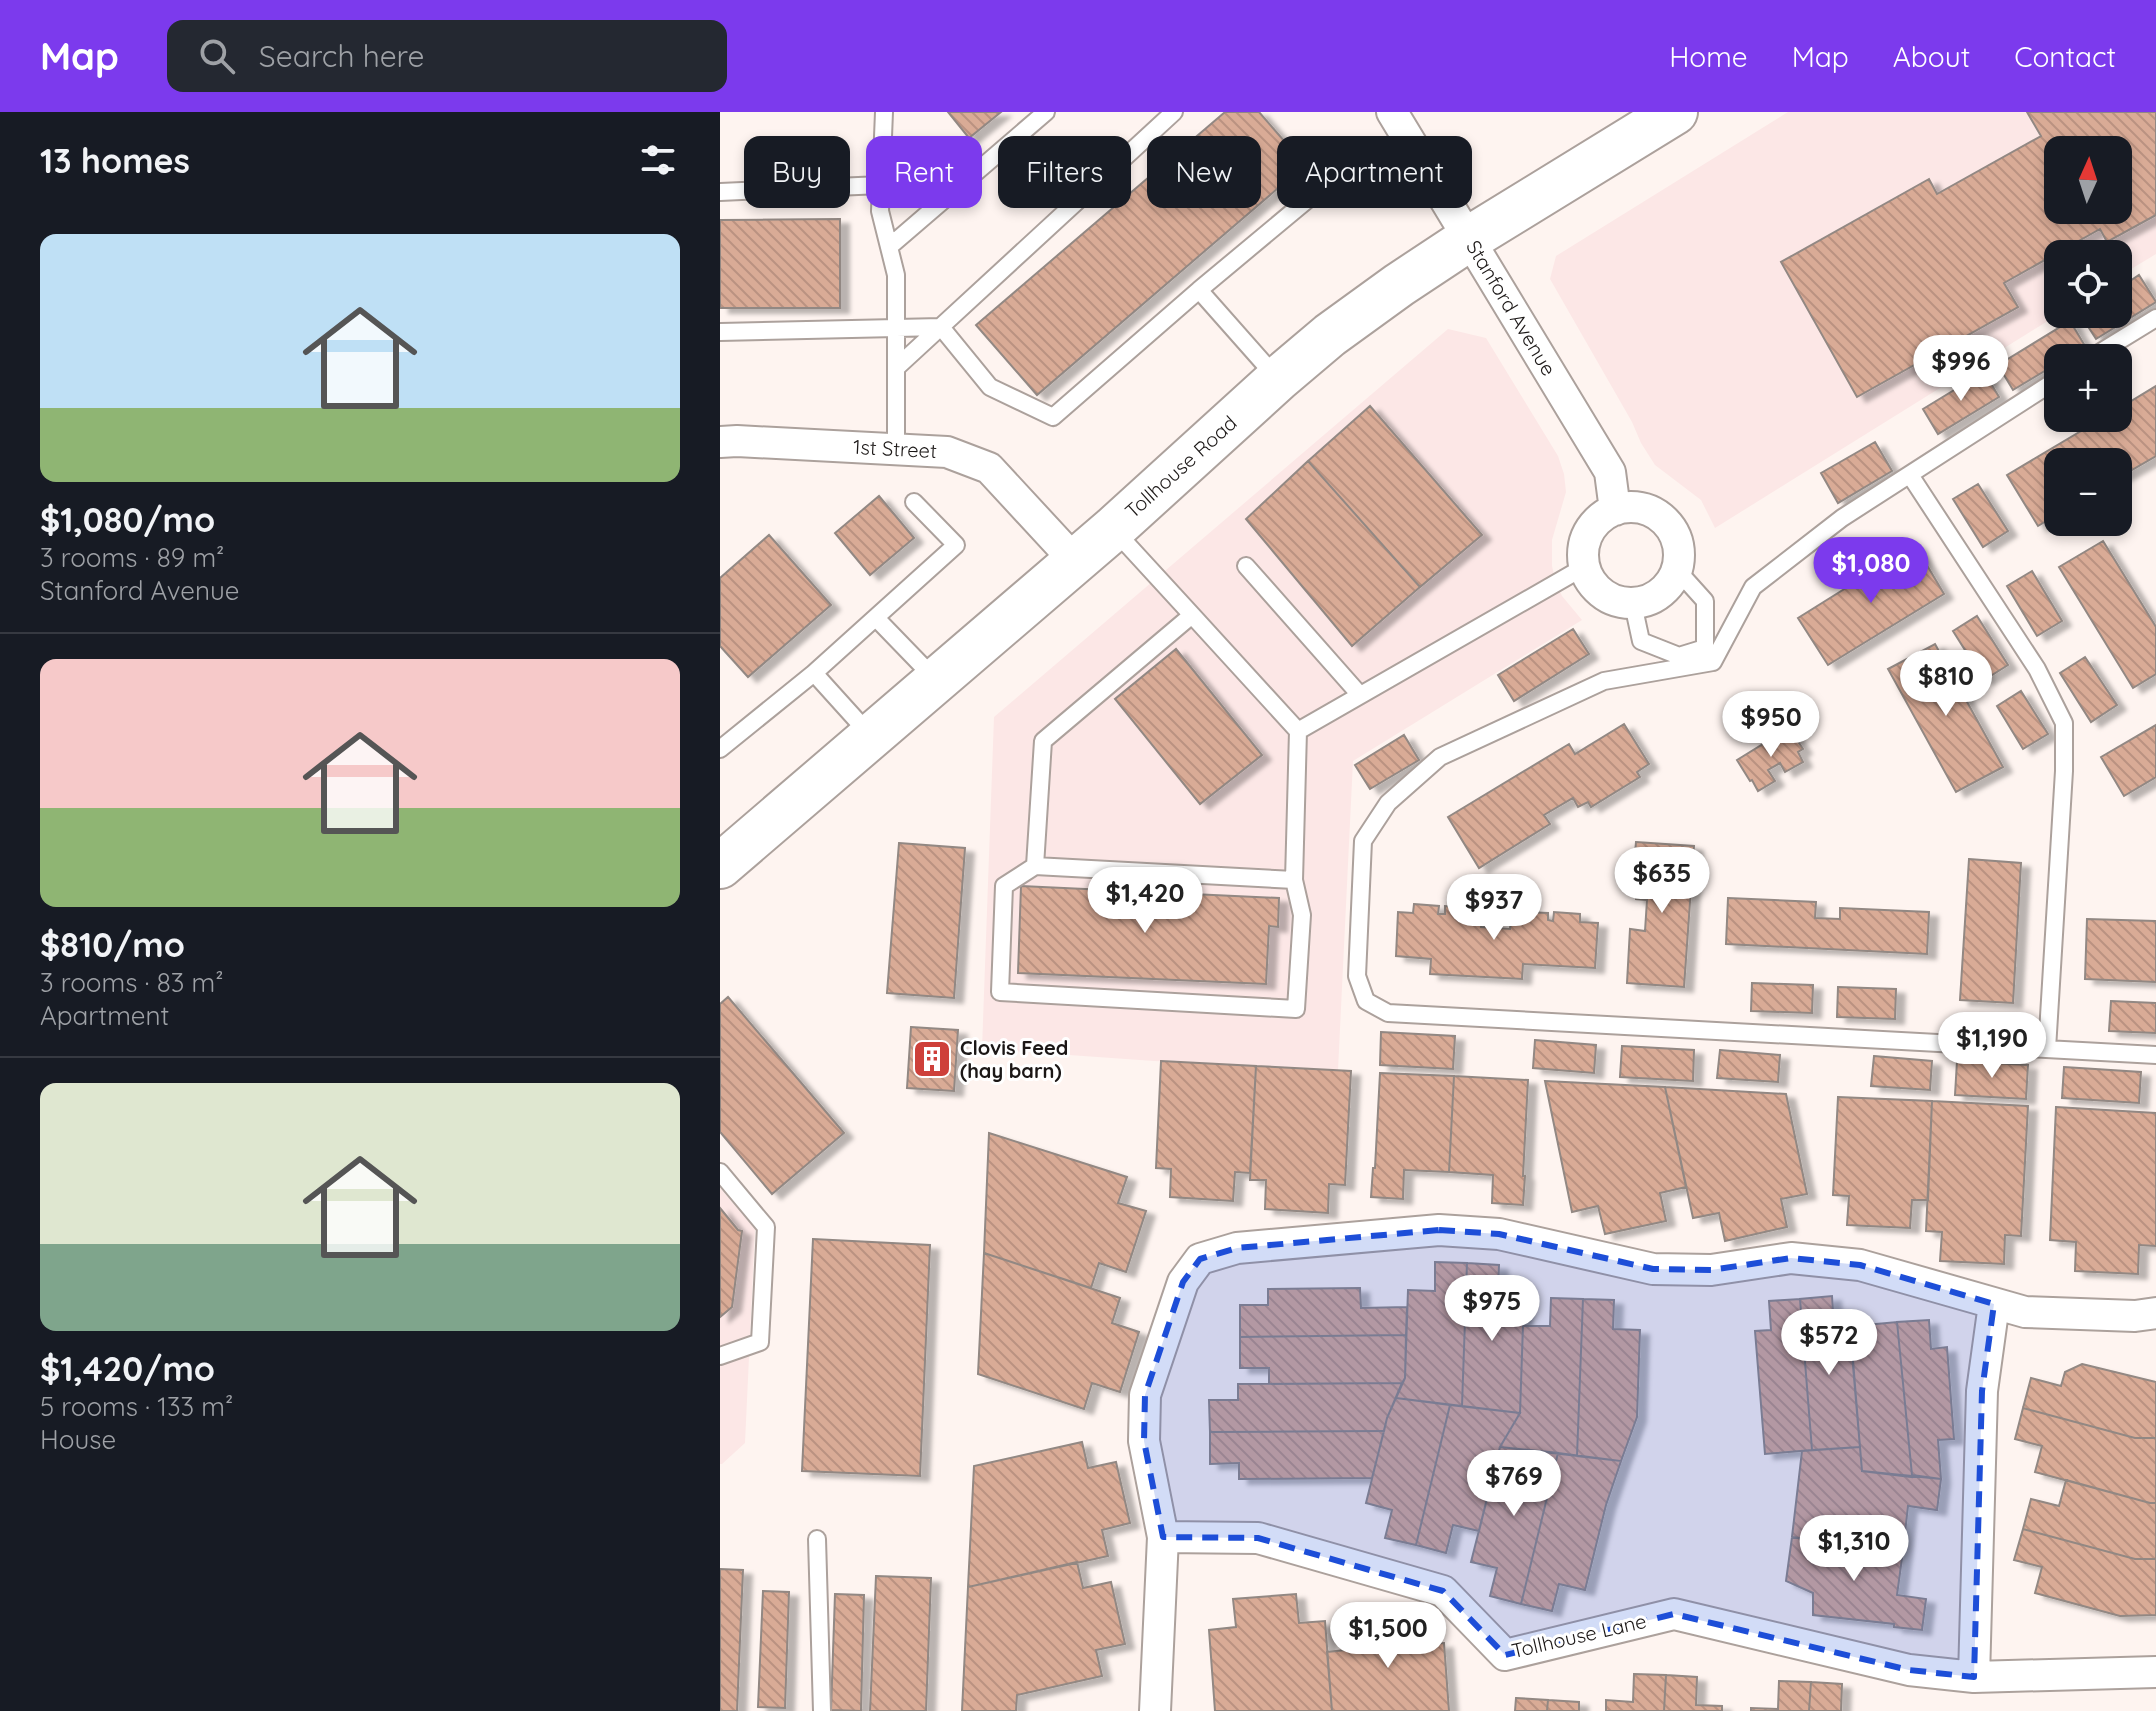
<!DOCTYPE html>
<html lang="en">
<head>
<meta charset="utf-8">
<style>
  :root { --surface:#171b24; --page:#242831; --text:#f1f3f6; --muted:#9ea1a6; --line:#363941; --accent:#7c3aed }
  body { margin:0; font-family:Quicksand,sans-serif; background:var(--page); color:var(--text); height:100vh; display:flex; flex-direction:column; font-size:30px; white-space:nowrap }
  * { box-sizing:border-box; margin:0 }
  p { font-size:26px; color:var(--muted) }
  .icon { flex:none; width:44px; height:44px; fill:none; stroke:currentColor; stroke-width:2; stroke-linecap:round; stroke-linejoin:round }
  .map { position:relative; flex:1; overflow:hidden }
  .sheet { display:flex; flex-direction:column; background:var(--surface); width:720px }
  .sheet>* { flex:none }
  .banner { position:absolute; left:24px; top:24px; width:760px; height:72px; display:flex; gap:16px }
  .needle { width:52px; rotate:3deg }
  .fabs { position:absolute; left:1324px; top:24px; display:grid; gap:16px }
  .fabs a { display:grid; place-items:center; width:88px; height:88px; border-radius:16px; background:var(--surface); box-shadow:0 4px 12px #0003; font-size:40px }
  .price { position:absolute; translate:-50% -68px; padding:0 18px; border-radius:28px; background:#fff; color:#222; font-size:26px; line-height:52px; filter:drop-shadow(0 2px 4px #0008) }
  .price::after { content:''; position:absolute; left:50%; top:48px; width:24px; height:18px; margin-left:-12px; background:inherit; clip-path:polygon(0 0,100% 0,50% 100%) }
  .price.active { background:var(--accent); color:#fff }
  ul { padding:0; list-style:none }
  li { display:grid; align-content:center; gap:16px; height:424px; padding:0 40px }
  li+li { border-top:2px solid var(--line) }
  li span { display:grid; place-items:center; height:248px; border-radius:16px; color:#555 }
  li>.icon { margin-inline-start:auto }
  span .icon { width:144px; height:144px; fill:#fffc; stroke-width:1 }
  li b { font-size:34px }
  h2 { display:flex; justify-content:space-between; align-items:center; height:96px; padding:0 40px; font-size:34px }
  .pill { padding:0 28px; border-radius:16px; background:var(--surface); box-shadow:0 4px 12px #0003; font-size:28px; line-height:72px }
  .pill.active { background:var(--accent); color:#fff }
  header { display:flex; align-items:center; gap:48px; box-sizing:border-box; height:112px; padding:0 40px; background:var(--accent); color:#fff }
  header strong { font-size:38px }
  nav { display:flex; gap:44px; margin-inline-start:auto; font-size:28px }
  .search { width:560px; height:72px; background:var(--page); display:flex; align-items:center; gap:20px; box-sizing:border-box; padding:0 28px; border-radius:16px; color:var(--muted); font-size:30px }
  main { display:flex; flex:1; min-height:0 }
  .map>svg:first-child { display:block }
  .commercial { fill:#fce7e6; fill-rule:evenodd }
  .building { fill:url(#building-back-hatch); stroke:#928883; stroke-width:2; fill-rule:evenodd; filter:url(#shadow) }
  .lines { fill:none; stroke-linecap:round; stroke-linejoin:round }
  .lane-casing { stroke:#aca19c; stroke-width:20 }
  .street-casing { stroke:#aca19c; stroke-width:34 }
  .secondary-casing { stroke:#aca19c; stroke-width:48 }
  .lane { stroke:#fff; stroke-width:16 }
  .street { stroke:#fff; stroke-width:30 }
  .secondary { stroke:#fff; stroke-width:44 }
  .marked { fill:#1d4ed8; fill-opacity:0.2; stroke:#1d4ed8; stroke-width:6; stroke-dasharray:16 10; stroke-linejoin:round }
  .labels { text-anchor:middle; stroke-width:6; stroke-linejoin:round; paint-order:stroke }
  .street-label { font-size:20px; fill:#1b1716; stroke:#fff }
  .poi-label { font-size:20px; font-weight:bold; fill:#1b1716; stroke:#fff; text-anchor:start }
</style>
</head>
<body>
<header>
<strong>Map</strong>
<div class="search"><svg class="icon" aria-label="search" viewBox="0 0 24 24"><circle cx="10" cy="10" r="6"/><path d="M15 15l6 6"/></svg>Search here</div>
<nav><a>Home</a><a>Map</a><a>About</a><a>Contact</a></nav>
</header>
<main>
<section class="sheet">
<h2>13 homes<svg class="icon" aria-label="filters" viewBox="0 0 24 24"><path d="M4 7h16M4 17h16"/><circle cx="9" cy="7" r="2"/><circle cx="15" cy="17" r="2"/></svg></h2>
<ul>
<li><span style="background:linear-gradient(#bfe0f5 70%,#8fb573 0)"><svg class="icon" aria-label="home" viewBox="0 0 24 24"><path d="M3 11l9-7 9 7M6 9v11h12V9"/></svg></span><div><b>$1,080/mo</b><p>3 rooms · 89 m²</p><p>Stanford Avenue</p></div></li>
<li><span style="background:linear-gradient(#f6c9c9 60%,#8fb573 0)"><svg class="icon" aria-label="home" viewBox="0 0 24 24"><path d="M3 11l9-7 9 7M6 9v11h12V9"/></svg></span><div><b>$810/mo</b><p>3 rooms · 83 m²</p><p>Apartment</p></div></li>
<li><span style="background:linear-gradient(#dfe7d0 65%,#7fa58c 0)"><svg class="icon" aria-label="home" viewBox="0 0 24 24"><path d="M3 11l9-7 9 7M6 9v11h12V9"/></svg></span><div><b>$1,420/mo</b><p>5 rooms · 133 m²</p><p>House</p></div></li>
</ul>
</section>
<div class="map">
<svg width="1436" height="1599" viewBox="0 0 1436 1599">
  <defs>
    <pattern id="building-back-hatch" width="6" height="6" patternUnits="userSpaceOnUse" patternTransform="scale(2)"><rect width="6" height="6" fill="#d9ab96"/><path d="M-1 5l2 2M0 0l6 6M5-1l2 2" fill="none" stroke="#ba9281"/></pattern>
    <filter id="shadow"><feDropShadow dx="9" dy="5" stdDeviation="2" flood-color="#0004"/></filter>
  </defs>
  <rect width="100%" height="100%" fill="#fef4f0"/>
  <!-- commercial -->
  <path class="commercial" d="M1068,0H1436V142L1398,165V142H1338L1339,202L995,416L981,388L935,353L921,331L912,310L830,167L836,144ZM1338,38H1398V98H1338Z
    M728,217L766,226L838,344L844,362L846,380L832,428V454L836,471L842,484L862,508L633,649L618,958L434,949L262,937L274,605Z
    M0,1076L35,1117L25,1331L2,1352H0Z"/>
  <!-- building -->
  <path class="building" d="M228,0H281L249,26Z
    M505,0H539L585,53L317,283L256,213Z
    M1307,0H1436V103L1387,130L1380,117L1284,171L1298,195L1137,285L1061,150L1209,67L1217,82L1321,24ZM1338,38H1398V98H1338Z
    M120,107V196H0V108Z
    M1419,163L1436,190L1376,227L1360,202H1398V177Z
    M1350,209L1365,234L1346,246H1338V251L1293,278L1278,253Z
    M1264,260L1279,285L1218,322L1203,297Z
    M1436,274V344L1398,366V350H1338V402L1318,414L1287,363L1383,306H1398V297Z
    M650,294L762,423L700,475L588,349Z
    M1155,330L1172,359L1118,391L1101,361Z
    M588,349L700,475L632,534L526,407Z
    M1258,372L1288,419L1263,435L1233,387Z
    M159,384L194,426L150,463L115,421Z
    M49,423L111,493L28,565L0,534V466Z
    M1383,429L1436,515V562L1413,576L1339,455Z
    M1195,433L1224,482L1108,553L1078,506Z
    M1312,459L1342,509L1317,524L1287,474Z
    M1257,504L1288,553L1264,568L1233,519Z
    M853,517L869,542L794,589L778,563Z
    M1215,532L1283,655L1236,680L1168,557Z
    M456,537L542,643L480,692L395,587Z
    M1365,545L1397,593L1371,610L1340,561Z
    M1301,579L1328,622L1303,637L1277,594Z
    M904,612L929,652L917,660L920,665L871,695L868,690L858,695L853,686L824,703L830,712L759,756L728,705L849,632L855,642Z
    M1436,613V665L1404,684L1381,645Z
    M1069,616L1083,637L1078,640L1083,650L1065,660L1060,651L1048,658L1055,669L1038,679L1032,668L1030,669L1017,648Z
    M684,623L699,648L650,677L635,653Z
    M916,730L974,734L964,875L907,871L910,817L925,819L927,788L916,787L918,753L914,752Z
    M179,731L245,736L234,886L167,881Z
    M1249,747L1301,751L1293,891L1240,888Z
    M301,774L559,786L558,815L549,814L546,872L298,861Z
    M1008,786L1096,790L1095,806L1120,807V796L1209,800L1207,842L1006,832Z
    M694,792L719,794L718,802H725V794L748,796L747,803L762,804L761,815L790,817L791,806L805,807V800L828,801V808L833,809L834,800L860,802V810L878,811L875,856L803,852L802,867L710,862L711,847L676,844L678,800L693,801Z
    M1367,807L1436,809V870L1365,867Z
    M1032,871L1093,873L1092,901L1031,899Z
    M1118,875L1176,877L1175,907L1117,905Z
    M8,885L124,1021L52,1082L0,1020V892Z
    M1391,889L1436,891V921L1389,919Z
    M191,915L238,918L234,979L187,976Z
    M661,920L735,924L733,957L660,953Z
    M815,928L876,933L874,961L813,956Z
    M902,934L974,938L973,969L900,965Z
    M1000,938L1060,943L1058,970L997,966Z
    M1154,944L1212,949L1210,978L1151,974Z
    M441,949L536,954L530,1061L515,1060L513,1089L450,1085L451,1057L436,1056Z
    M1237,949L1308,953L1306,987L1235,983Z
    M536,954L631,959L625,1073L609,1072L608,1101L545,1097L546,1068H530Z
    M1344,955L1421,960L1419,991L1342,986Z
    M660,961L734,964L729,1060L684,1058L683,1087L651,1085L653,1056H655Z
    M734,964L808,968L803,1064H805L803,1093L772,1091L773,1063L729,1060Z
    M825,969L945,975L966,1075L940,1081L946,1109L885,1122L878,1094L852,1100Z
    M945,975L1066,982L1087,1082L1061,1087L1067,1115L1005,1129L999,1101L973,1106Z
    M1118,985L1212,989L1208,1088H1192L1190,1116L1127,1113L1129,1084L1113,1083Z
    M1212,989L1308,994L1301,1124L1285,1123L1284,1152L1220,1149L1222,1120L1206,1119Z
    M1336,995L1436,1001V1134L1419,1133L1418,1162L1355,1159L1356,1130L1330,1128Z
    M269,1021L407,1065L398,1091L426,1099L406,1160L379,1151L371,1176L264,1141Z
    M0,1096L18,1118L22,1119L12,1195L0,1205Z
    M93,1127L210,1133L200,1364L82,1359Z
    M264,1141L400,1186L392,1211L419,1220L400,1280L372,1271L364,1297L258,1262Z
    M715,1150L747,1151L742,1294L676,1286L685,1266L688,1178L715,1179Z
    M747,1151L779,1153L778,1181L804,1182L800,1301L742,1294Z
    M640,1176L641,1196L687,1195L686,1223L520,1225V1193H548V1177Z
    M1112,1184L1114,1213L1130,1211L1140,1335L1092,1338L1080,1187Z
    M831,1186L863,1187L857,1344L780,1335L800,1301L803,1214H830Z
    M863,1187L894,1188L893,1217L920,1218L917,1305L901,1349L857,1344Z
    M1080,1187L1092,1338L1045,1342L1035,1219L1051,1218L1049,1189Z
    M1209,1208L1211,1237L1227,1235L1234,1327L1218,1328L1221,1367L1192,1363L1177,1210Z
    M1177,1210L1192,1363V1365L1142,1359L1132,1242L1148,1241L1146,1213Z
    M686,1223L685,1266L682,1271L549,1272V1256H520V1225Z
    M1362,1252L1436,1270V1326H1415L1303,1296L1311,1266L1341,1274L1345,1260Z
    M682,1271L667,1306L664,1319L490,1320L489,1288H518V1272Z
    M676,1286L730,1293L696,1433L665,1426L672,1398L646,1391L667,1306Z
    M730,1293L800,1301L780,1335L759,1419L733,1413L726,1441L696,1433Z
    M1303,1296L1415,1326H1436V1391H1430L1315,1360L1322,1334L1295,1327Z
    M664,1319L652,1366L519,1367V1351L490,1352V1320Z
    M362,1330L368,1356L396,1350L410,1411L382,1418L388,1444L248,1475L254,1354Z
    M780,1335L838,1341L801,1492L770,1484L777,1456L751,1450Z
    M1140,1335L1142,1359L1221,1367L1217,1398L1188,1394L1183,1439L1072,1425L1082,1339Z
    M838,1341L901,1349L886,1393L865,1478L839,1472L832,1499L801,1492Z
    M1346,1368L1430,1391H1436V1447H1415L1303,1417L1311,1387L1339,1394Z
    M1303,1417L1415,1447H1436V1503L1400,1504L1315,1481L1322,1455L1294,1448Z
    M1072,1425L1183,1439L1177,1483L1206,1487L1202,1518L1174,1515V1512L1093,1503V1481L1066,1469Z
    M357,1450L363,1476L391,1470L405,1532L376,1538L382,1564L297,1583L296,1599H242L248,1475Z
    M0,1457L23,1458L17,1599H0Z
    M156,1464L211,1466L206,1599H150Z
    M43,1479L69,1480L65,1596L38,1595Z
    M115,1482L144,1483L141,1599L111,1598Z
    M576,1482L579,1511L605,1509L612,1599H495L489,1518L516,1515L513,1487Z
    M695,1504L697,1533L724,1531L729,1599H612L607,1540L634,1537L632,1509Z
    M914,1562L946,1563L944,1599H886V1588L913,1590Z
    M946,1563L977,1565L976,1593L1002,1594V1599H944Z
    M1059,1569L1091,1570L1089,1599H1031V1596L1058,1597Z
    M1091,1570L1122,1572L1121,1599H1089Z
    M796,1586L828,1588L827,1599H795Z
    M828,1588L859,1590V1599H827Z"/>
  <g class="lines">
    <defs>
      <path id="lane" d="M164,0L160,99L176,163V337
        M0,80L161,73
        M169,135L326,0
        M479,178L605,73
        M0,220L221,215L270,275L333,305L479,178L556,265
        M1371,246L1436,206
        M176,256L454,0
        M1190,363L1317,557L1344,611V659L1327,937
        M394,418L472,503L323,629L315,754L574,768L578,619L472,503
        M526,454L640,583
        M958,459L985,489V536L993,550L1033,475L1122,406L1338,267
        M913,492L921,529L959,544L985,536
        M156,506L216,568
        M993,550L884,569L720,645L668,691L643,729L637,864L646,889L668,901L1436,943
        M578,619L864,455
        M150,623L94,561L236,433L194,390
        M0,637L94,561
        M315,754L284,774L280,880L576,897L582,803L574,768
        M0,1060L46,1115L40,1230L0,1244
        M97,1427L102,1599"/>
      <path id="street" d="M672,0L890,360L895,398
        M0,330L17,329L227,340L269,356L355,449
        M863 443a48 48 0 1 1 96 0a48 48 0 1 1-96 0Z
        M443,1425L538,1426L723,1479L785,1543L954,1502L1189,1558L1254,1565L1436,1560
        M1254,1565L1262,1279L1274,1192
        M435,1599L443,1425L424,1329L425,1283L463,1170L480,1147L517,1136L719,1118L779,1122L933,1157L991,1158L1071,1146L1140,1153L1305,1200L1415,1204L1436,1201"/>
      <path id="secondary" d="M0,754L393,417L558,267L610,223L679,173L750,126L955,0"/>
    </defs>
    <!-- lane casing -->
    <use href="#lane" class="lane-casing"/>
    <!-- street casing -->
    <use href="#street" class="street-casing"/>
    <!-- secondary casing -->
    <use href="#secondary" class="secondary-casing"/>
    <!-- lane -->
    <use href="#lane" class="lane"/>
    <!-- street -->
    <use href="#street" class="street"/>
    <!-- secondary -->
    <use href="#secondary" class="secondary"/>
  </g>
  <!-- marked area -->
  <path class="marked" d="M719,1118L779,1122L933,1157L991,1158L1071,1146L1140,1153L1274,1192L1262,1279L1254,1565L1189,1558L954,1502L785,1543L723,1479L538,1426L443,1425L424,1329L425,1283L463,1170L480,1147L517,1136Z"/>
  <!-- icons -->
  <defs>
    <symbol id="building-square" viewBox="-11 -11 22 22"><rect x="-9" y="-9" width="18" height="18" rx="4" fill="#ce403a" stroke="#fff"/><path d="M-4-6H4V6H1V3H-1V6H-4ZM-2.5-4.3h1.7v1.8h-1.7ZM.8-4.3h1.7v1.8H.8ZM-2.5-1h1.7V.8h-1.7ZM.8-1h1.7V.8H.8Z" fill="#fff"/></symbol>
  </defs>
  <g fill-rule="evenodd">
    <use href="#building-square" x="190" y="925" width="44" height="44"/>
  </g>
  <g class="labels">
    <!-- street labels -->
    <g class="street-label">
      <text transform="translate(791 196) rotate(59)" y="7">Stanford Avenue</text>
      <text transform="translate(175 337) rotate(3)" y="7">1st Street</text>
      <text transform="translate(461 355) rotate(-42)" y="7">Tollhouse Road</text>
      <text transform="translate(859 1524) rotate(-13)" y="7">Tollhouse Lane</text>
    </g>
    <!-- poi labels -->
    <g class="poi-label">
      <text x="240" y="943">Clovis Feed<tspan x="240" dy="23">(hay barn)</tspan></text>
    </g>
  </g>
</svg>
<div class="fabs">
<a><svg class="needle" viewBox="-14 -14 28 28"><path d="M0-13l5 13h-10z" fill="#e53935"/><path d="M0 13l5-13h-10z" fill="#9ea1a6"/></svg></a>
<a><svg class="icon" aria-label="locate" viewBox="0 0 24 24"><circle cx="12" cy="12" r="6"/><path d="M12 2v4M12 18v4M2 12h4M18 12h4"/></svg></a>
<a>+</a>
<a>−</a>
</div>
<b class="price" style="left:1241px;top:291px">$996</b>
<b class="price active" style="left:1151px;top:493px">$1,080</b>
<b class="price" style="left:1226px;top:606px">$810</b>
<b class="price" style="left:1051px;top:647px">$950</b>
<b class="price" style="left:942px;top:803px">$635</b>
<b class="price" style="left:425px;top:823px">$1,420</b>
<b class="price" style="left:774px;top:830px">$937</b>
<b class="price" style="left:1272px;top:968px">$1,190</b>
<b class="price" style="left:772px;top:1231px">$975</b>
<b class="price" style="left:1109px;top:1265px">$572</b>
<b class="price" style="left:794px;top:1406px">$769</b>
<b class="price" style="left:1134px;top:1471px">$1,310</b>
<b class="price" style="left:668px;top:1558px">$1,500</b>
<div class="banner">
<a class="pill">Buy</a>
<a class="pill active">Rent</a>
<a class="pill">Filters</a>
<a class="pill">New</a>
<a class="pill">Apartment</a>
</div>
</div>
</main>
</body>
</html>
